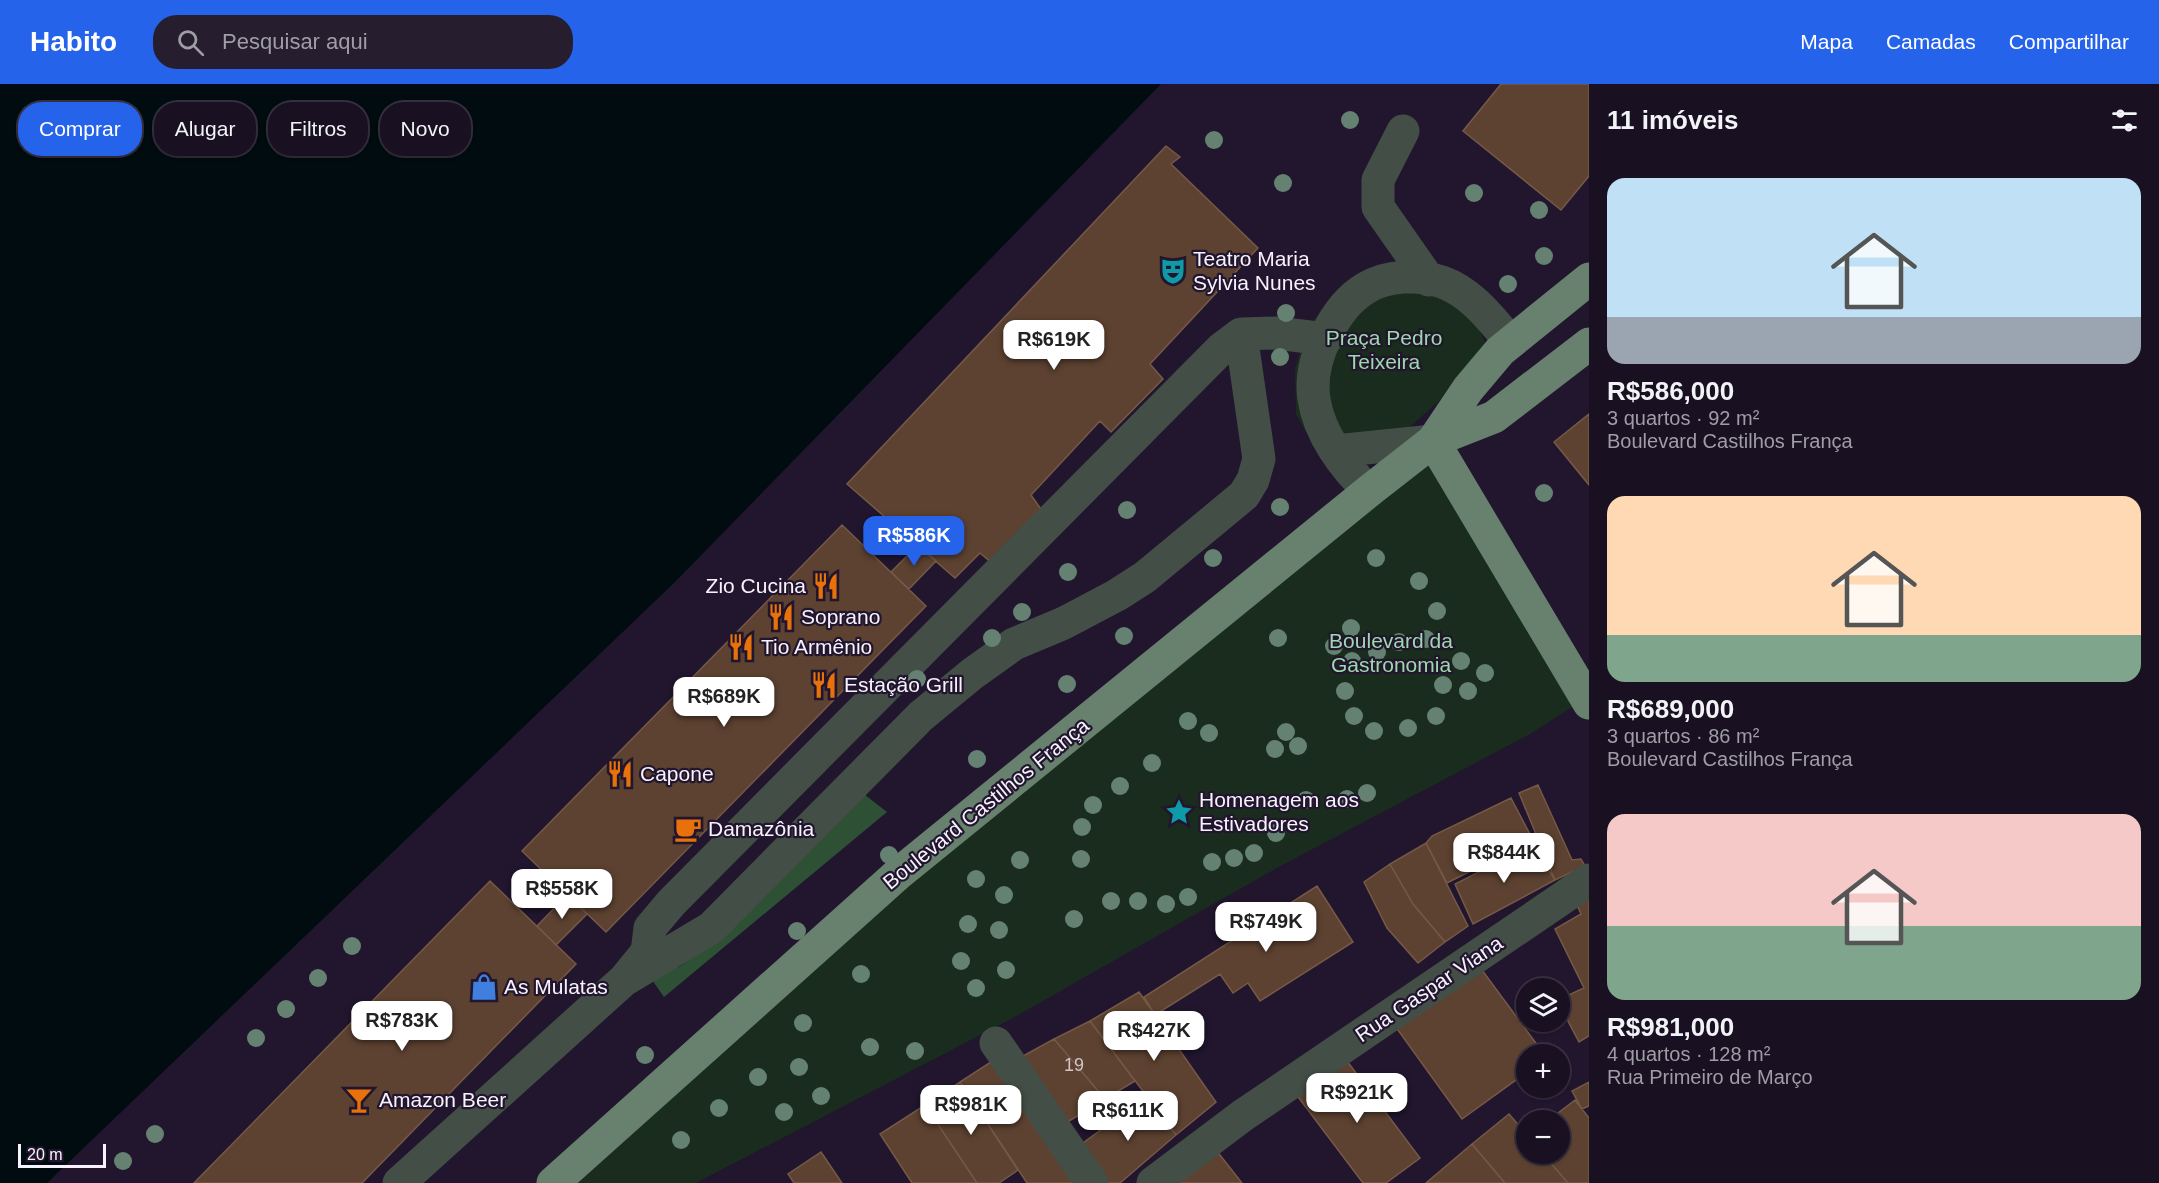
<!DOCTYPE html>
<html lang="pt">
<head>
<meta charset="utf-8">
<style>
  :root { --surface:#191022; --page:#261e2f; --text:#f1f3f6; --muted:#9f9da5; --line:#373040; --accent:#2563eb }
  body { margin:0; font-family:Helvetica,sans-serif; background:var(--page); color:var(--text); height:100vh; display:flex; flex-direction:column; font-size:22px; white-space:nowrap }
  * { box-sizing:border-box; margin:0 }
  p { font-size:20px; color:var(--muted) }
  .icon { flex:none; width:33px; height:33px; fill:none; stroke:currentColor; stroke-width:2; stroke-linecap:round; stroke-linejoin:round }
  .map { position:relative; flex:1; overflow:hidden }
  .details { display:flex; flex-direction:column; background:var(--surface); width:570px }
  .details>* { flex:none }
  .banner { position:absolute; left:18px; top:18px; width:570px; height:54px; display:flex; gap:12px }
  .buttons { position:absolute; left:1516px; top:894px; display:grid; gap:12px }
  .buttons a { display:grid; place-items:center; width:54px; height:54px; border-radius:50%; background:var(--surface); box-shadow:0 2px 4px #0004,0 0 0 2px var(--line); font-size:30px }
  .scale { position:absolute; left:18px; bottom:15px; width:88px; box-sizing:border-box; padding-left:6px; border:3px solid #f7f2fd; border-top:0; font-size:16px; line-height:21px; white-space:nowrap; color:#f7f2fd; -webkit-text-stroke:4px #21162e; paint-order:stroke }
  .price { position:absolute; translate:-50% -51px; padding:0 14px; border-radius:12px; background:#fff; color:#222; font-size:20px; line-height:39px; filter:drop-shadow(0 2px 3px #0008) }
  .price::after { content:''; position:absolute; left:50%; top:36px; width:18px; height:14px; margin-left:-9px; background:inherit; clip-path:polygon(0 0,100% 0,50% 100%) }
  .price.active { background:var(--accent); color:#fff }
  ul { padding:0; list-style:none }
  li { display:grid; align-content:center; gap:12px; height:318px; padding:0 18px }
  li span { display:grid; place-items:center; height:186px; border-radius:18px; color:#555 }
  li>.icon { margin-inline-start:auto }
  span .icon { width:108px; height:108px; fill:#fffc; stroke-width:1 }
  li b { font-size:26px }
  h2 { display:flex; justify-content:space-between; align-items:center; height:72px; padding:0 18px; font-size:26px }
  .tag { padding:0 21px; border-radius:24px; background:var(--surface); box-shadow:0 2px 4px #0004,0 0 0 2px var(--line); font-size:21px; line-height:54px }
  .tag.active { background:var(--accent); color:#fff }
  header { display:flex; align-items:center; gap:36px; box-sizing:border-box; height:84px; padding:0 30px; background:var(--accent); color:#fff }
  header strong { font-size:28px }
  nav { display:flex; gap:33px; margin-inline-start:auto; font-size:21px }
  .search { width:420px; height:54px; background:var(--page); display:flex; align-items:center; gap:15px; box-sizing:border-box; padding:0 21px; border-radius:24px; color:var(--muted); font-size:22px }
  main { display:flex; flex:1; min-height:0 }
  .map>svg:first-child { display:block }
  .green { fill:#192c1d }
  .forest { fill:#2e5136 }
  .water { fill:#000c0f }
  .building { fill:#5d4231; stroke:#765947; stroke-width:1.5 }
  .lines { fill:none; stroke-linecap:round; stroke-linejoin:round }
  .minor { stroke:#434f46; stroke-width:33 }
  .major { stroke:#68816e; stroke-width:33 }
  .tree { fill:#658172 }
  .labels { text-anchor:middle; stroke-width:4.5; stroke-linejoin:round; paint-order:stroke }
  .number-label { font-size:18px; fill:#d0c6ca }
  .poi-label { font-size:21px; fill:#f7f2fd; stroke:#21162e; text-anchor:start }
  .park-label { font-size:21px; fill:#9dd9aa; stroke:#21162e }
  .street-label { font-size:21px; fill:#f7f2fd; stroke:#21162e }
</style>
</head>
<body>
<header>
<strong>Habito</strong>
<div class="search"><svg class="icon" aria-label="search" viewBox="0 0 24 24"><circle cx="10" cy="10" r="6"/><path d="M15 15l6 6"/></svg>Pesquisar aqui</div>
<nav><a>Mapa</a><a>Camadas</a><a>Compartilhar</a></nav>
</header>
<main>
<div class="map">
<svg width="1589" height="1099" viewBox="0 0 1589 1099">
  <rect width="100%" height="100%" fill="#21162e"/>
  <!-- green -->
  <path class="green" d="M1388,190L1473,229L1485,259L1480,281L1411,342L1390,357L1333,377L1308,351L1296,331L1295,285L1306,247L1332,211L1360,192Z
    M1428,376L1580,618L1530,650L1277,784L1011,935L696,1099H550L898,790Z"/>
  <!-- forest -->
  <path class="forest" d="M860,707L887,728L664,913L648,890L655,884L679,883L702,867Z"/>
  <!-- water -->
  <path class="water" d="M0,0H1161L675,498L47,1099H0Z"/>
  <!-- building -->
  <path class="building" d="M1501,0H1589V92L1561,126L1463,47Z
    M1166,62L1180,73L1171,80L1258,164L1150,280L1163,295L1111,348L1100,337L1031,411L1043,428L993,480L980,469L955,494L847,400Z
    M1589,330V401L1554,358Z
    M842,441L926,522L606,848L522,767Z
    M919,460L936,477L909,505L891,488Z
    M1538,701L1572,776L1581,775L1585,782L1555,796L1519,709Z
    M1511,714L1533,756L1447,799L1426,759L1432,752Z
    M1426,759L1468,842L1445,858L1413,820L1390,780Z
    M1532,761L1555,796L1473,840L1455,800Z
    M1390,780L1413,820L1445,858L1418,879L1387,844L1364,798Z
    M490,797L576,880L362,1099H194Z
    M1317,802L1353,858L1260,917L1248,899L1233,909L1220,890L1155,931L1144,913Z
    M567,811L587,830L556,861L537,842Z
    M1589,812V952L1579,958L1560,922V915L1584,904L1555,845L1581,830L1576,819Z
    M1479,882L1544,970H1527V988L1462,1035L1395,942Z
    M1139,908L1216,1018L1176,1051L1090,937Z
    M1090,937L1135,997L1105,1015L1054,955Z
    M1054,955L1105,1015L1061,1042L1014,977Z
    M1344,973L1420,1074L1386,1099H1363L1295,1009Z
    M997,974L1080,1099H1027L960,998Z
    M960,998L1018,1086L999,1099H977L925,1021Z
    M1589,998V1022L1582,1025L1572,1007Z
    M1147,1012L1176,1051L1120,1099H1107L1079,1062Z
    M1575,1016L1589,1034V1099H1568L1543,1070H1560V1036H1549Z
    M925,1021L977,1099H912L880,1050Z
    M1509,1030L1527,1051V1070H1543L1568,1099H1505L1472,1060Z
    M1472,1060L1505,1099H1426Z
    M1216,1066L1242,1099H1174Z
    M821,1068L842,1099H794L788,1090Z"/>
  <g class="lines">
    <!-- minor -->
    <path class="minor" d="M1403,47L1378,96V123L1429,196
      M1336,367L1433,357
      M1369,407C1344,383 1319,350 1314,315C1308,277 1334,223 1366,204C1387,191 1419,190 1442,198C1471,208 1491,235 1510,257
      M625,895L647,868L650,844L671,819L1221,265L1241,250L1276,249L1326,255
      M996,959L1092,1099
      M399,1099L624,896L711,844L921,632L972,590L1014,560L1064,539L1117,511L1145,493L1244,411L1253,396L1259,375L1241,250
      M1153,1099L1242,1032L1589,796"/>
    <!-- major -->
    <path class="major" d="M1433,357L1589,619
      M1433,357L1468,305L1500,267L1589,195
      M553,1099L898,790L1369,407L1433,357L1494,333L1589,260"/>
  </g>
  <!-- trees -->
  <g class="tree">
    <circle cx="1350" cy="36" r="9"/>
    <circle cx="1214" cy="56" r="9"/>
    <circle cx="1283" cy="99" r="9"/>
    <circle cx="1474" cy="109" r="9"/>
    <circle cx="1539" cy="126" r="9"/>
    <circle cx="1544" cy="172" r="9"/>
    <circle cx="1508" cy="200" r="9"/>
    <circle cx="1286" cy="229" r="9"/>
    <circle cx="1280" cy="273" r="9"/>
    <circle cx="1544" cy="409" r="9"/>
    <circle cx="1280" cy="423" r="9"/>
    <circle cx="1127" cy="426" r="9"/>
    <circle cx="1213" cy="474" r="9"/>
    <circle cx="1376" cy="474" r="9"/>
    <circle cx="1068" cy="488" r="9"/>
    <circle cx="1419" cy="497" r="9"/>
    <circle cx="1437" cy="527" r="9"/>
    <circle cx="1022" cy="528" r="9"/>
    <circle cx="1351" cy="544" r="9"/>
    <circle cx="1124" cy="552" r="9"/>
    <circle cx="992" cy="554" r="9"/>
    <circle cx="1278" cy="554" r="9"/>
    <circle cx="1426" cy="555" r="9"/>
    <circle cx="1399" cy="558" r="9"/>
    <circle cx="1334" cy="562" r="9"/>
    <circle cx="1377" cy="568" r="9"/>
    <circle cx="1352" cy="577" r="9"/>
    <circle cx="1461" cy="577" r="9"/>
    <circle cx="1485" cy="589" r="9"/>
    <circle cx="917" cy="595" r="9"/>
    <circle cx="1067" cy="600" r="9"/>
    <circle cx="1443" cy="601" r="9"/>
    <circle cx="1345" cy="607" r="9"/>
    <circle cx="1468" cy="607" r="9"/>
    <circle cx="1354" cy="632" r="9"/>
    <circle cx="1436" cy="632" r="9"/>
    <circle cx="1188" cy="637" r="9"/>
    <circle cx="1408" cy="644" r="9"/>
    <circle cx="1374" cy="647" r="9"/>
    <circle cx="1286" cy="648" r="9"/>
    <circle cx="1209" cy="649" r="9"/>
    <circle cx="1298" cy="662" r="9"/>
    <circle cx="1275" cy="665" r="9"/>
    <circle cx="977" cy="675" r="9"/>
    <circle cx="1152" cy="679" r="9"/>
    <circle cx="1120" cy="702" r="9"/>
    <circle cx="1367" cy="709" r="9"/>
    <circle cx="1347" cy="715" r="9"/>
    <circle cx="1306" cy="716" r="9"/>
    <circle cx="1093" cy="721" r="9"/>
    <circle cx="1082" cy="743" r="9"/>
    <circle cx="1276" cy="749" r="9"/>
    <circle cx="1254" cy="769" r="9"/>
    <circle cx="889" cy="771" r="9"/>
    <circle cx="1234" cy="774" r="9"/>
    <circle cx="1081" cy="775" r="9"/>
    <circle cx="1020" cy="776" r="9"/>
    <circle cx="1212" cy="778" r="9"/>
    <circle cx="976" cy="795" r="9"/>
    <circle cx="1004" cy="811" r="9"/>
    <circle cx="1188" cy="813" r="9"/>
    <circle cx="1111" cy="817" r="9"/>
    <circle cx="1138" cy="817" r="9"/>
    <circle cx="1166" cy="820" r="9"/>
    <circle cx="1074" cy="835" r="9"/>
    <circle cx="968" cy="840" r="9"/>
    <circle cx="999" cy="846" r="9"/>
    <circle cx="797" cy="847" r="9"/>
    <circle cx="352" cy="862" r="9"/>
    <circle cx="961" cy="877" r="9"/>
    <circle cx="1006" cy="886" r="9"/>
    <circle cx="861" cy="890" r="9"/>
    <circle cx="318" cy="894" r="9"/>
    <circle cx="976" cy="904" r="9"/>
    <circle cx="286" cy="925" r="9"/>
    <circle cx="803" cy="939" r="9"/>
    <circle cx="256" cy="954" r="9"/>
    <circle cx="870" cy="963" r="9"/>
    <circle cx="915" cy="967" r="9"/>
    <circle cx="645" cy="971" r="9"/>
    <circle cx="799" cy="983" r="9"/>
    <circle cx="758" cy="993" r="9"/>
    <circle cx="821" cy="1012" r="9"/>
    <circle cx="719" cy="1024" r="9"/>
    <circle cx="784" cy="1028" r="9"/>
    <circle cx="155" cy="1050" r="9"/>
    <circle cx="681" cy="1056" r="9"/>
    <circle cx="123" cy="1077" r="9"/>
  </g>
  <!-- icons -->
  <defs>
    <symbol id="theatre-bare" viewBox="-9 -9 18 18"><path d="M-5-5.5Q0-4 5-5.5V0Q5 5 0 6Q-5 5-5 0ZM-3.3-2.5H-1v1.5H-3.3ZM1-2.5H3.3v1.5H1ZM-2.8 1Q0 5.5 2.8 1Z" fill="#0f9aa8" stroke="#21162e" stroke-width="2.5" paint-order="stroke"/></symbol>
    <symbol id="restaurant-bare" viewBox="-9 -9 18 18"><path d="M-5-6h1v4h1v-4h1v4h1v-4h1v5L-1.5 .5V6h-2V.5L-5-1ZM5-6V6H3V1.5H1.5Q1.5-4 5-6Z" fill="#e8710a" stroke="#21162e" stroke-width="2.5" paint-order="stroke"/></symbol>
    <symbol id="sight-bare" viewBox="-9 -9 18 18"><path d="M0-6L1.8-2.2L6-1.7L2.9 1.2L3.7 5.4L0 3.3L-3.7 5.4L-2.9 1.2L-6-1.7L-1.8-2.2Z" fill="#0f9aa8" stroke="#21162e" stroke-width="2.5" paint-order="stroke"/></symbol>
    <symbol id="cafe-bare" viewBox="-9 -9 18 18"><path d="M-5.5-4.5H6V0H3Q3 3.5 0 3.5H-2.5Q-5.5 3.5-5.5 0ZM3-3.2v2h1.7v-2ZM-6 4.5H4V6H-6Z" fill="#e8710a" stroke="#21162e" stroke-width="2.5" paint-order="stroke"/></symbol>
    <symbol id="shop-bare" viewBox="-9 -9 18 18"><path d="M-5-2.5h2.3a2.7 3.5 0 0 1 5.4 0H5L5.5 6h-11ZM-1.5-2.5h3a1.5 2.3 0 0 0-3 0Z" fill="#3f7fe0" stroke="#21162e" stroke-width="2.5" paint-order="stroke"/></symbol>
    <symbol id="bar-bare" viewBox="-9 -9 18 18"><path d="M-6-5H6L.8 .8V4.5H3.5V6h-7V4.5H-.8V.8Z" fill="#e8710a" stroke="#21162e" stroke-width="2.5" paint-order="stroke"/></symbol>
  </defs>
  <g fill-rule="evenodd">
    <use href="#theatre-bare" x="1154" y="168" width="38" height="38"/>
    <use href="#restaurant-bare" x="807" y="483" width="38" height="38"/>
    <use href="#restaurant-bare" x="762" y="514" width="38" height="38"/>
    <use href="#restaurant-bare" x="722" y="544" width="38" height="38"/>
    <use href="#restaurant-bare" x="805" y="582" width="38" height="38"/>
    <use href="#restaurant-bare" x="601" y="671" width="38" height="38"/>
    <use href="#sight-bare" x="1160" y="709" width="38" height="38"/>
    <use href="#cafe-bare" x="669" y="726" width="38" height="38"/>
    <use href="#shop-bare" x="465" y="884" width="38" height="38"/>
    <use href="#bar-bare" x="340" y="997" width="38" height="38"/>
  </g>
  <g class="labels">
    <!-- number labels -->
    <g class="number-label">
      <text x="1074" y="987">19</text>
    </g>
    <!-- poi labels -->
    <g class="poi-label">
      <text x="1193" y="182">Teatro Maria<tspan x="1193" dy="24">Sylvia Nunes</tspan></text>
      <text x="806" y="509" text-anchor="end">Zio Cucina</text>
      <text x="801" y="540">Soprano</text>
      <text x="761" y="570">Tio Armênio</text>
      <text x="844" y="608">Estação Grill</text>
      <text x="640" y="697">Capone</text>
      <text x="1199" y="723">Homenagem aos<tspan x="1199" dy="24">Estivadores</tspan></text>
      <text x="708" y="752">Damazônia</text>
      <text x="504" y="910">As Mulatas</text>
      <text x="379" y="1023">Amazon Beer</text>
    </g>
    <!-- park labels -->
    <g class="park-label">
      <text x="1384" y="261">Praça Pedro<tspan x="1384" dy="24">Teixeira</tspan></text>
      <text x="1391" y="564">Boulevard da<tspan x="1391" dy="24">Gastronomia</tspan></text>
    </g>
    <!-- street labels -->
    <g class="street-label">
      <text transform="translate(986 720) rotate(-39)" y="7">Boulevard Castilhos França</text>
      <text transform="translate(1429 905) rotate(-34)" y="7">Rua Gaspar Viana</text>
    </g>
  </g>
</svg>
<div class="buttons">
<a><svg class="icon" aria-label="layers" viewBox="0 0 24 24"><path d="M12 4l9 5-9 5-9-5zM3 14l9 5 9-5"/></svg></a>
<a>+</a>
<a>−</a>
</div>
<div class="scale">20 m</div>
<b class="price" style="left:1054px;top:287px">R$619K</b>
<b class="price active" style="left:914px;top:483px">R$586K</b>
<b class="price" style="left:724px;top:644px">R$689K</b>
<b class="price" style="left:1504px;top:800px">R$844K</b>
<b class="price" style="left:562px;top:836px">R$558K</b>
<b class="price" style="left:1266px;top:869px">R$749K</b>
<b class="price" style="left:402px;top:968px">R$783K</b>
<b class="price" style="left:1154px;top:978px">R$427K</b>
<b class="price" style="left:1357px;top:1040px">R$921K</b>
<b class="price" style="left:971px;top:1052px">R$981K</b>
<b class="price" style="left:1128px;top:1058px">R$611K</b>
<div class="banner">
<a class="tag active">Comprar</a>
<a class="tag">Alugar</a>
<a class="tag">Filtros</a>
<a class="tag">Novo</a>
</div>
</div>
<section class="details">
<h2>11 imóveis<svg class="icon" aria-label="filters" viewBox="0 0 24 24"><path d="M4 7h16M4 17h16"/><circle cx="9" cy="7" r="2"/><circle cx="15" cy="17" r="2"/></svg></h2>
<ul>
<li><span style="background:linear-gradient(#bfe0f5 75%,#9aa5b1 0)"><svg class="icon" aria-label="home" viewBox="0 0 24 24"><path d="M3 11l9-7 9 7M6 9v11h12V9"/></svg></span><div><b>R$586,000</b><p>3 quartos · 92 m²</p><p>Boulevard Castilhos França</p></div></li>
<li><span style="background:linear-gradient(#ffd9b3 75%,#7fa58c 0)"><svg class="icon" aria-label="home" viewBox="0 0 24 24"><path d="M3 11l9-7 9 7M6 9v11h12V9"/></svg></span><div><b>R$689,000</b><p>3 quartos · 86 m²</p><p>Boulevard Castilhos França</p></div></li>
<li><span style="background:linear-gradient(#f6c9c9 60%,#7fa58c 0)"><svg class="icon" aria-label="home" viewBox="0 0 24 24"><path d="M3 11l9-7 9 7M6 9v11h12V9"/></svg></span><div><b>R$981,000</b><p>4 quartos · 128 m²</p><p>Rua Primeiro de Março</p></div></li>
</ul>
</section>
</main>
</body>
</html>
